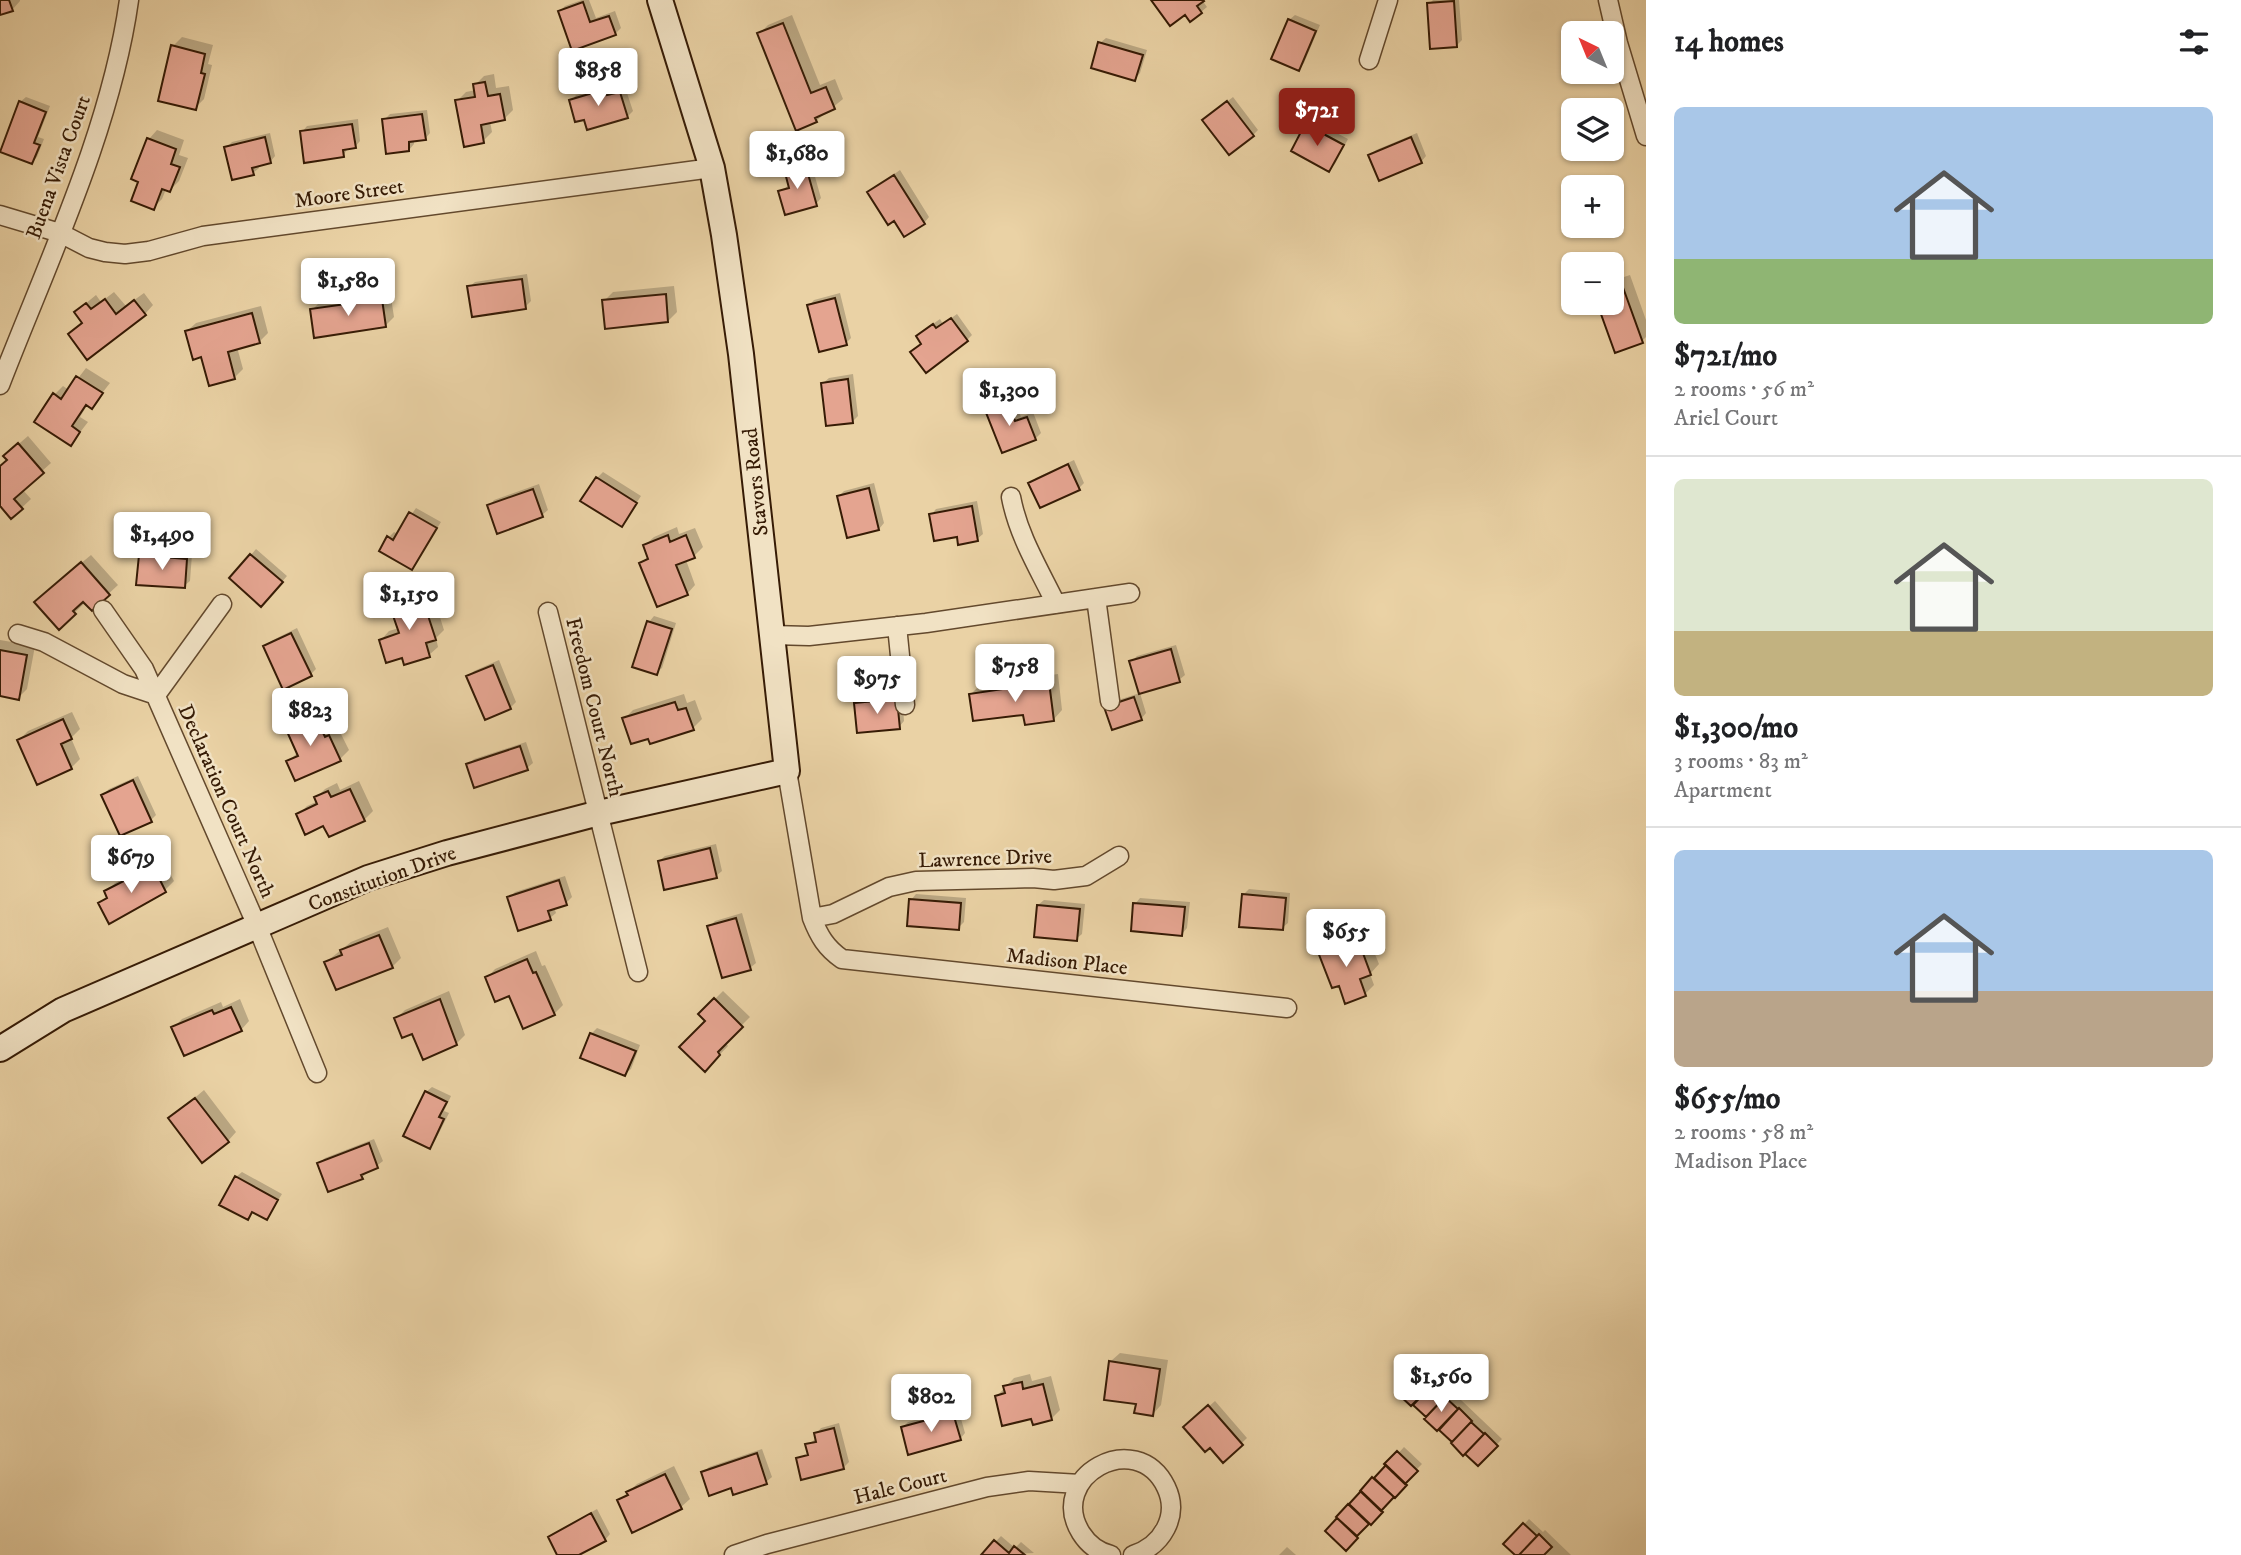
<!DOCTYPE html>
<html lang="en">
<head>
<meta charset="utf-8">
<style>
  :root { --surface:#fff; --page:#f6f6f6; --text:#202124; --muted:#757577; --line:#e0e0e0; --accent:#8f2418 }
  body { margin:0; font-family:"IM FELL DW Pica",serif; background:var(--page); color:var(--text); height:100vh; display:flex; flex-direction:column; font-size:26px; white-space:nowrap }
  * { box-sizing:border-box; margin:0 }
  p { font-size:23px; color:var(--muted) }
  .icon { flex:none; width:38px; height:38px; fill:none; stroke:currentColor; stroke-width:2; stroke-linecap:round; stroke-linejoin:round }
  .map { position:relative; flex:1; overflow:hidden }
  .sheet { display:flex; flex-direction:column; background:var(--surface); width:595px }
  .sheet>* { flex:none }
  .needle { width:46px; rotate:317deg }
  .controls { position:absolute; left:1561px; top:21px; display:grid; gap:14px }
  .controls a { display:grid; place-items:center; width:63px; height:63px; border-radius:10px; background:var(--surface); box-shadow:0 2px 5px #0004; font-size:35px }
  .price { position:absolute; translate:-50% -60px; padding:0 16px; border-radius:7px; background:#fff; color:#222; font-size:23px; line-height:46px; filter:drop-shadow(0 2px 4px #0008) }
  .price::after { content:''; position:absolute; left:50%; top:42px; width:21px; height:16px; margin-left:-10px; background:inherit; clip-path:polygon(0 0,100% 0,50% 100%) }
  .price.current { background:var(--accent); color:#fff }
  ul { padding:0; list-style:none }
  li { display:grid; align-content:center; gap:14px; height:371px; padding:0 28px }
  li+li { border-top:2px solid var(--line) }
  li span { display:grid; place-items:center; height:217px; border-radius:10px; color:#555 }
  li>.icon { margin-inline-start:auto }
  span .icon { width:126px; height:126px; fill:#fffc; stroke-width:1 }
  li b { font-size:30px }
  h2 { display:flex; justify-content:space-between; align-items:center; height:84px; padding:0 28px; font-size:30px }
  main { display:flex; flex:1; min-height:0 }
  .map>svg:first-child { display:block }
  .shadow { fill:#0003 }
  .building { fill:#e4a490; stroke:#361b05; stroke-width:2 }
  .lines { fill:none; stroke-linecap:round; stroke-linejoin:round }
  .street-casing { stroke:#63492d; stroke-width:21 }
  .secondary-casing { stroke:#361b05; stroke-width:28 }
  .street { stroke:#f1e2c4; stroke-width:18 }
  .secondary { stroke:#f1e2c4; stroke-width:24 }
  .labels { text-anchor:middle; stroke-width:5; stroke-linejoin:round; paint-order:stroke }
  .street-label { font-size:21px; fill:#361b05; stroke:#f1e2c4 }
</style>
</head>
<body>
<main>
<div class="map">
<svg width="1646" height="1555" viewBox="0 0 1646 1555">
  <rect width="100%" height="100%" fill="#ead2a5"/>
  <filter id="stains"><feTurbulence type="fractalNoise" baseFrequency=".00286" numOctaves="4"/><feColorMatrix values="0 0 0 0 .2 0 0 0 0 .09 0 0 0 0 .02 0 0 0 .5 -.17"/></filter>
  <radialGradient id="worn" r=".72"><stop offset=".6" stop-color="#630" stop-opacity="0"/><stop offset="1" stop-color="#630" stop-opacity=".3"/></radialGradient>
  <!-- shadow -->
  <path class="shadow" d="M0,0H20V1L12,10L0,13Z
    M582,0H589L596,18L615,11L621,28L615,34L560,11L565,6Z
    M1153,0H1202L1207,7L1201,12L1186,13Z
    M1433,0H1459L1462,40L1457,45L1429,4Z
    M792,15L820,85L835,79L843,99L816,121L759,34L768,25Z
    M1295,15L1320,25L1304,63L1299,69L1289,20Z
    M182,37L213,45L208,64L212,65L204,99L195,108L173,46Z
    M1106,38L1147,50L1140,73L1135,79L1100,43Z
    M494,74L496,88L509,86L513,110L504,119L490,121L492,132L483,141L457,101L466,92L476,90L475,85L484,76Z
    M609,79L613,91L625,87L633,111L627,117H585L571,101L576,95L590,91L589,88L595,83Z
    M26,97L50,106L38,137L44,139L37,157L32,162L20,102Z
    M1233,97L1258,130L1253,135L1210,115Z
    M427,110L430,133L425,139L414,140V144L409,150L384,120L390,114Z
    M358,119L360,141L355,147L348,148L343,156L302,132L307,126Z
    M1312,120L1348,139L1335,164L1329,170L1306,125Z
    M157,130L184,140L179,155L188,158L179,181L170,190L166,189L162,199L153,208L141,181L149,139Z
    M270,133L275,156L270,162L258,165L259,168L253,173L226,148L232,142Z
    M1417,133L1426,156L1421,162L1370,156L1376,150Z
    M810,159L821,198L816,204L780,191L790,185L786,170L791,164Z
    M900,170L929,217L924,223L895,218L869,192Z
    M527,274L531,301L525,307L469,287L475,282Z
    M1630,275L1646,320V337L1642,341L1616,350L1599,303H1612V281Z
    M674,286L677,312L668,321L604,301L613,292Z
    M390,291L394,317L385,326L312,310L321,301Z
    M114,292L126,306L144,293L153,305L145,314L70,334L83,322L76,312L85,304L96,295L101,302Z
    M840,293L851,338L846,343L809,306L814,300Z
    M261,306L268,333L259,342L237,347L243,369L234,378L202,355L187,331L196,323Z
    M957,314L972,335L967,340L923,343V331L940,319L943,324Z
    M86,368L110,383L92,406L88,404L80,417L88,422L71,444L54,395L63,386L69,390Z
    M853,374L858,416L853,421L823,383L829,378Z
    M1013,397L1021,417L1033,412L1041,433L1035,439L987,411L993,405Z
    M28,436L51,463L22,489L31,499L12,517L0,504V467L9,460L14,448Z
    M1074,460L1084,483L1079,488L1030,483L1036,478Z
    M603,472L641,496L622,525L597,478Z
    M874,483L884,523L879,529L839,496L844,491Z
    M539,484L548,510L542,515L489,506L494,500Z
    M977,501L983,534L977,539L958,535L931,515L936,509Z
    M416,508L441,522L412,568L389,537L394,532L398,534Z
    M677,527L679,534L695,528L703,547L694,556L686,560L695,585L687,594L641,563L649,556L645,545L654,537Z
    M256,549L287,576L267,599L251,555Z
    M146,550L192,554L190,581L184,586L140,556Z
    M91,555L118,585L92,609L86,602L59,627L45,593Z
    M430,586L444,630L436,638L438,647L429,655L381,640L389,631L399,628L391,605L400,596Z
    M654,616L676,623L662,668L656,673L649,622Z
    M297,628L316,669L310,675L265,647L271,641Z
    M0,640L35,646L27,689L18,698L0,695Z
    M1176,645L1185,675L1179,680L1131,662L1137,656Z
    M499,660L516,702L510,708L469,676L474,671Z
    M1058,674L1062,710L1054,719L1025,713L971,694L980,685Z
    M1140,693L1146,713L1141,719L1112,702Z
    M684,694L687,703L695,700L702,719L693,728L649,737L624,719L633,710Z
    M902,694L904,721L899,727L856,704L861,698Z
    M323,706L334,730L338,728L349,750L340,759L288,762L297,753L287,728L296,719Z
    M72,712L80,729L71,738L80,759L71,768L19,740L28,731Z
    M526,742L533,763L527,768L468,765L474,759Z
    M138,776L156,815L151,820L103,795L109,789Z
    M359,781L373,811L364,820L324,824L298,815L307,806L318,801L316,798L325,789L337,783L340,790Z
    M716,844L722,871L716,876L659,861L665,856Z
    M162,858L174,881L165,890L100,903L108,895L106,892L115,883Z
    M565,876L572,897L566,903L554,907L556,913L550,918L509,898L515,892Z
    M1249,889L1290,893L1288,923L1282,928L1243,895Z
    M916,894L966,898L964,922L958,928L911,900Z
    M1140,898L1190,902L1187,928L1182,934L1135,904Z
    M1044,900L1085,904L1082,934L1076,939L1038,905Z
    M742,913L756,963L750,968L709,927L715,921Z
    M388,927L401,958L392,967L326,962L351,942Z
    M1365,930L1379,964L1370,974L1374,985L1365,994L1340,984L1320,953L1329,944Z
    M536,951L542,966L545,965L563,1005L554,1014L510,994L487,978L495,969Z
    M449,991L465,1035L456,1044L413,1031L396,1019L405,1010Z
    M723,991L750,1017L725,1042L728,1046L705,1070L708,1021L700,1014Z
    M240,999L249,1021L241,1030L173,1028L182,1019L221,1002L223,1007Z
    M597,1028L640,1045L631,1069L625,1074L591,1034Z
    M432,1087L451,1096L444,1111L449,1113L435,1141L430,1147L426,1092Z
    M204,1090L236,1132L228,1141L170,1119Z
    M374,1139L383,1161L362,1177L319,1163L325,1158Z
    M242,1172L282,1194L267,1218L253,1212L248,1218L236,1177Z
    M1120,1353L1168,1360L1161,1405L1153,1414L1138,1403L1111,1361Z
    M1426,1370L1438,1381L1440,1380L1502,1439L1478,1464L1401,1395Z
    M1030,1374L1032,1381L1051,1376L1060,1410L1051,1419L1032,1417L997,1396L1014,1378Z
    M1215,1401L1247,1438L1223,1461L1210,1446L1186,1427Z
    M958,1408L965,1433L960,1439L903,1427L908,1422Z
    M839,1423L849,1462L843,1468L798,1459L809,1452L807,1445L817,1438L816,1434L821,1428Z
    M1404,1447L1422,1464L1409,1477L1411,1479L1385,1504L1387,1506L1361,1530L1346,1548L1328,1531Z
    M762,1449L772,1477L766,1482L703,1473L709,1467Z
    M674,1466L690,1499L681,1507L619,1501L637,1484Z
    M597,1509L610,1534L605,1540L575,1555H559L550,1538L556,1532Z
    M1529,1519L1543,1532L1545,1530L1571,1555H1519L1506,1544Z
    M1001,1536L1015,1548L1021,1542L1034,1553L983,1555Z
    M1287,1547L1296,1555H1279Z"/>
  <!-- building -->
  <path class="building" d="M0,0H9L13,11L0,15Z
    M1151,0H1203L1204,1L1197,6L1202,13L1190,22L1185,15L1170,26Z
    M1454,1L1457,47L1430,49L1427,3Z
    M583,2L590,22L609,16L616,35L572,51L558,11Z
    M1288,19L1316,31L1299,71L1271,59Z
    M783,23L811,93L826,87L835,109L815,118L817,122L796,131L757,33Z
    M1098,42L1143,55L1135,81L1091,68Z
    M171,45L205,54L201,73L205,74L196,110L158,101Z
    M485,82L488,96L500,94L505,120L481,125L484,143L464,147L455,100L475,97L473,84Z
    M603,83L607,95L620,92L628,118L587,130L584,120L575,122L569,100L589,94L587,88Z
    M19,101L46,112L34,143L40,145L32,164L0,152Z
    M1227,101L1254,136L1229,155L1202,120Z
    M422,114L426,140L409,142V151L386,154L382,119Z
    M352,124L356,148L343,150L344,157L304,163L300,131Z
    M1305,124L1344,145L1329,172L1291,151Z
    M265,137L271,163L252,168L254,175L232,180L224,147Z
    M1411,137L1422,163L1379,181L1368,155Z
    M147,138L176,149L171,164L180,167L170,192L162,189L154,210L131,201L138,182L131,179Z
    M805,163L817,206L785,215L778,191L789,188L784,169Z
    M894,175L925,224L904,237L894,221L888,225L867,192Z
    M522,279L526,309L472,317L467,286Z
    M1621,282L1643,343L1615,353L1597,303H1612V286Z
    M666,294L668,322L605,329L602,300Z
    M835,298L847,345L819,352L807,305Z
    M105,299L116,314L134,300L146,315L87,360L68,334L82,323L74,312L86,303L91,309Z
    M382,299L386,327L314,338L310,309Z
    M252,313L260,343L228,352L235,379L209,386L201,357L193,360L185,331Z
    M951,318L968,341L926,373L910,352L921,344L916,336L933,324L936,328Z
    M76,376L103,393L92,409L86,405L72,426L80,432L71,446L34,422L53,393L61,399Z
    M848,379L853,423L826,426L821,383Z
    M1008,402L1015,421L1027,417L1036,440L1002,453L985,410Z
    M18,443L44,473L14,499L23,509L11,519L0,506V466L7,460L3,456Z
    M1068,464L1080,490L1040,508L1028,483Z
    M596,477L637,503L622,527L580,501Z
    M869,488L879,530L847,538L837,496Z
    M533,489L543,517L497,534L487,505Z
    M972,506L978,541L958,545L957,537L934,541L929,514Z
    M409,512L437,528L412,570L379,551L387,536L393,540Z
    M668,535L670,542L686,535L695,558L676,565L688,595L657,607L639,563L648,559L643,545Z
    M250,554L283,582L261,607L229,578Z
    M139,555L187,559L185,588L136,585Z
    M81,562L110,595L92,611L83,602L73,611L76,614L59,630L34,602Z
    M421,594L436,640L426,643L430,657L404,665L402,658L386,663L379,640L399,633L389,604Z
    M647,621L672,629L657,675L632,667Z
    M291,633L312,676L283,690L263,646Z
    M1171,649L1180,682L1139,694L1129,661Z
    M0,650L27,655L19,700L0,696Z
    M493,665L511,709L485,720L466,676Z
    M1049,682L1054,721L1025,725L1023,715L973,721L969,694Z
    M1134,697L1142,720L1112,730L1104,707Z
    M897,699L900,729L857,733L854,703Z
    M675,702L678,710L686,708L694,730L650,744L648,739L631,744L622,718Z
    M314,714L325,737L329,735L341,761L295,781L286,761L298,756L285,727Z
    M63,719L72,739L61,744L72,769L37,785L17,740Z
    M520,746L528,770L474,788L466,764Z
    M133,780L152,822L120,836L101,795Z
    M350,789L365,821L329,837L323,826L305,835L296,814L317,804L314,797L328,791L331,797Z
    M710,848L717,878L664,890L658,861Z
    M153,866L166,892L109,924L98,903L107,898L104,891Z
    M559,880L567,905L548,911L551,920L518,931L507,897Z
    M1242,894L1286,898L1283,930L1239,927Z
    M909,899L961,903L959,930L907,926Z
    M1133,903L1185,907L1182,936L1131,931Z
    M1037,905L1080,909L1077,941L1034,937Z
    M736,918L751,970L722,978L707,926Z
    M379,935L393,968L336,990L324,962L342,955L340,950Z
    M1357,937L1371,975L1360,979L1366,996L1345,1004L1339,986L1332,988L1318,952Z
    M527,959L533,973L536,972L555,1015L523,1029L509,996L495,1002L485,977Z
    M714,998L743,1027L718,1052L720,1055L705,1072L679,1047L705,1021L698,1014Z
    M440,999L457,1045L423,1060L412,1034L402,1038L394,1018Z
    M231,1007L242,1031L184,1056L171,1027L212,1010L214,1014Z
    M590,1033L636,1051L625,1076L580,1058Z
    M425,1091L447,1102L439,1117L444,1119L430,1149L403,1136Z
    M195,1098L229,1142L202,1163L168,1118Z
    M369,1143L378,1168L361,1175L363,1179L328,1192L317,1163Z
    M235,1176L278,1200L267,1220L252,1212L248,1220L219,1205Z
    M1109,1361L1160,1369L1153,1416L1134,1413L1136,1404L1104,1400Z
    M1419,1374L1431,1386L1411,1406L1399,1395Z
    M1022,1382L1023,1389L1043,1384L1052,1420L1033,1425L1031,1419L1002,1426L995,1396L1005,1393L1003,1386Z
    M1433,1384L1446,1396L1426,1417L1413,1405Z
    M1445,1397L1458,1409L1437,1431L1424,1419Z
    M1208,1405L1243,1445L1223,1463L1210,1448L1205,1452L1183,1427Z
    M1459,1408L1472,1421L1452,1442L1439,1430Z
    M953,1413L961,1440L908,1455L901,1427Z
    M1471,1422L1484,1434L1463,1456L1451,1443Z
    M834,1428L844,1469L801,1480L796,1458L808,1455L805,1444L816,1442L814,1433Z
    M1485,1433L1498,1446L1478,1466L1465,1454Z
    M1397,1451L1418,1471L1405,1484L1384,1464Z
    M757,1453L767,1484L733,1495L731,1488L709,1496L701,1472Z
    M1386,1465L1407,1485L1395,1498L1374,1478Z
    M665,1474L682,1509L632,1533L617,1500L628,1495L626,1492Z
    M1372,1477L1394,1497L1381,1511L1360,1491Z
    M1361,1491L1383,1512L1371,1525L1349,1504Z
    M1348,1504L1369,1524L1357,1536L1336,1517Z
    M591,1513L606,1541L579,1555H557L548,1537Z
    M1337,1518L1358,1538L1346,1551L1325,1531Z
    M1523,1523L1537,1536L1519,1555H1515L1503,1544Z
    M1539,1534L1552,1547L1544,1555H1519Z
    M994,1540L1009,1553L1014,1546L1025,1555H981Z"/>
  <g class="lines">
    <defs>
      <path id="street" d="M1608,0L1618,43L1646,136
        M1369,60L1388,0
        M0,215L60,233L89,248L105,252L125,254L149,251L203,236L712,168
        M0,385C47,263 111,130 129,0
        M1011,497C1018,535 1039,569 1056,604
        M1096,598L1110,701
        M103,610L144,669L257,926L317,1073
        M548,612L638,972
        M897,626L905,705
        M18,634L44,642L123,684L156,695
        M772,635L809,636L926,623L1130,593
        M156,695L222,604
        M787,771L812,918C819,936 826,948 842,959L1287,1008
        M812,918L833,914L889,887L916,881L1033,878L1054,880L1086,876L1119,856
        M734,1555L767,1544L987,1487L1029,1481L1080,1484
        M1111,1555C1098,1552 1088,1544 1081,1533C1046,1477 1136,1426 1166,1487C1180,1516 1162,1546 1133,1555"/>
      <path id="secondary" d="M0,1049L63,1010L368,878L447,853L599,813L787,771L741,354L724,235L712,168L660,0"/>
    </defs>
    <!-- street casing -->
    <use href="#street" class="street-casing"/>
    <!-- secondary casing -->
    <use href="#secondary" class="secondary-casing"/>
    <!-- street -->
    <use href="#street" class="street"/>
    <!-- secondary -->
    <use href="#secondary" class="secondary"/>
  </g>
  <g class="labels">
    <!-- street labels -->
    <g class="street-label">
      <text transform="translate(58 167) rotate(-70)" y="7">Buena Vista Court</text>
      <text transform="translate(349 193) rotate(-8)" y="7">Moore Street</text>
      <text transform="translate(755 482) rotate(-96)" y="7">Stavors Road</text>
      <text transform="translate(595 707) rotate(76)" y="7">Freedom Court North</text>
      <text transform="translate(227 801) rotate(66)" y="7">Declaration Court North</text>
      <text transform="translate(985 858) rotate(-2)" y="7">Lawrence Drive</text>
      <text transform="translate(382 878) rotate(-20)" y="7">Constitution Drive</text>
      <text transform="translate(1067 961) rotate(6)" y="7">Madison Place</text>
      <text transform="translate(900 1486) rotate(-14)" y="7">Hale Court</text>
    </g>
  </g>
  <rect width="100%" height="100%" filter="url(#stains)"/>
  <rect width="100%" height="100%" fill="url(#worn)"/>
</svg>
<div class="controls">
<a><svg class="needle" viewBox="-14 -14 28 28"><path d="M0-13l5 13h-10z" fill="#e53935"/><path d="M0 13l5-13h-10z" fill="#757577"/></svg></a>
<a><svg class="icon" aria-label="layers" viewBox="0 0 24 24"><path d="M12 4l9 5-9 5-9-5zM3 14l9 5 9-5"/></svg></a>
<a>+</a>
<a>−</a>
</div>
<b class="price" style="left:598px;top:108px">$858</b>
<b class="price current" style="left:1317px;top:148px">$721</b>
<b class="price" style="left:797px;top:191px">$1,680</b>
<b class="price" style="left:348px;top:318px">$1,580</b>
<b class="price" style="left:1009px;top:428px">$1,300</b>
<b class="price" style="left:162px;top:572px">$1,490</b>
<b class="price" style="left:409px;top:632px">$1,150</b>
<b class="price" style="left:1015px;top:704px">$758</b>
<b class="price" style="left:877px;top:716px">$975</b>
<b class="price" style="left:310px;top:748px">$823</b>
<b class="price" style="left:131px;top:895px">$679</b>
<b class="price" style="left:1346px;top:969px">$655</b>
<b class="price" style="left:1441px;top:1414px">$1,560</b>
<b class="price" style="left:931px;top:1434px">$802</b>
</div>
<section class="sheet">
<h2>14 homes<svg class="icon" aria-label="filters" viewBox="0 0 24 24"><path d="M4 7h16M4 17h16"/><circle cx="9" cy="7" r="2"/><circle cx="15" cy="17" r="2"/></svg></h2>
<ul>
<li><span style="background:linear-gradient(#a9c7e8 70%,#8fb573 0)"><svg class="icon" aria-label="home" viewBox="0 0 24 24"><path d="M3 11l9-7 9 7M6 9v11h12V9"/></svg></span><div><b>$721/mo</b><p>2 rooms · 56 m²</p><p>Ariel Court</p></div></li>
<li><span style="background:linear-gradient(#dfe7d0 70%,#c2b280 0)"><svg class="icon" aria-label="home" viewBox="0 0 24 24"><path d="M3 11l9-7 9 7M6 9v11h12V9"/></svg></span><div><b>$1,300/mo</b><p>3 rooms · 83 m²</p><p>Apartment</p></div></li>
<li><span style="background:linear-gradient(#a9c7e8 65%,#b9a48a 0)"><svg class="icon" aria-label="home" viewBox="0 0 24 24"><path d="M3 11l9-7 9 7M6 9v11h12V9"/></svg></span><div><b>$655/mo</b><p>2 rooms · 58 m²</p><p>Madison Place</p></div></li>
</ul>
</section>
</main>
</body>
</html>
